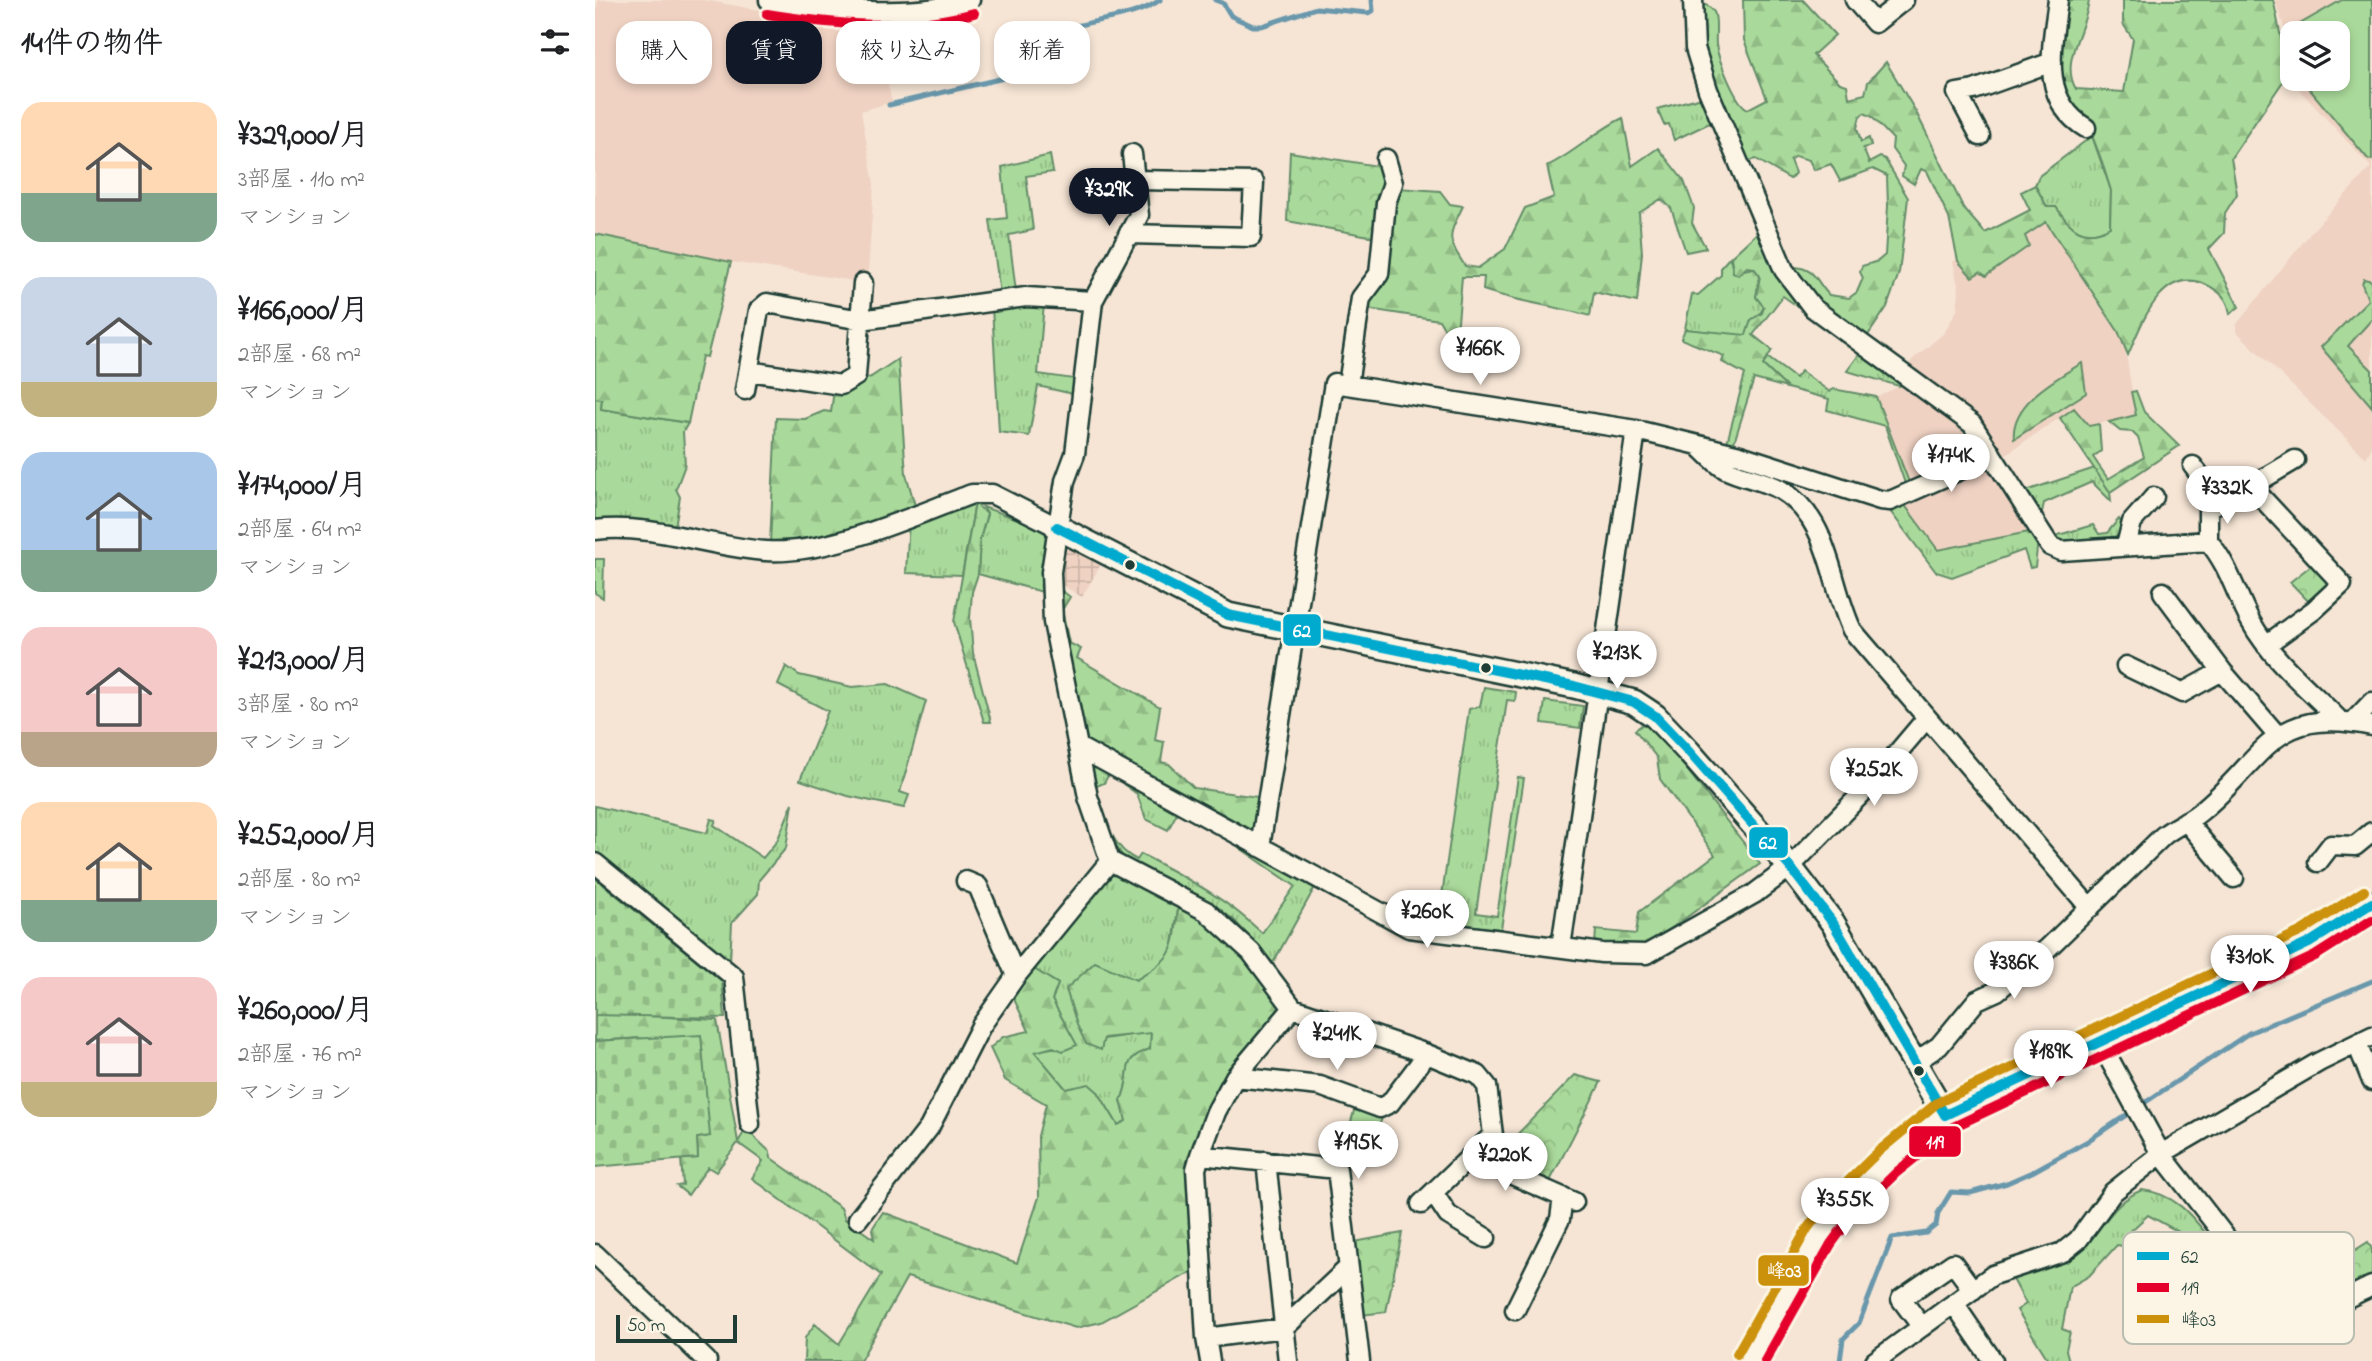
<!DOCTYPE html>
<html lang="ja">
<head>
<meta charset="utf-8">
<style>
  :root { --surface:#fff; --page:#f2f2f2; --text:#202124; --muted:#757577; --accent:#111827 }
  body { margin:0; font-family:"Indie Flower","Klee One",sans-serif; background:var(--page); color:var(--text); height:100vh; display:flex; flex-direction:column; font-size:26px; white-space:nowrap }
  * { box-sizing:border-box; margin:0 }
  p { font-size:23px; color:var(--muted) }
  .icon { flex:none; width:38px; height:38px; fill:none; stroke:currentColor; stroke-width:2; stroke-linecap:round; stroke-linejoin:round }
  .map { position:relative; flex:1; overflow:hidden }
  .drawer { display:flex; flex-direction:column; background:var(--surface); width:595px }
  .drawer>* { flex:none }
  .guide { position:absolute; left:21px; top:21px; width:665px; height:63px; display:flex; gap:14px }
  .fabs { position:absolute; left:1685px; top:21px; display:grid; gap:14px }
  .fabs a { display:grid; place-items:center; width:70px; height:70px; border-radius:14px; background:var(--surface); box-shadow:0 4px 10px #0003; font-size:35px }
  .scale { position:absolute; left:21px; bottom:18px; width:121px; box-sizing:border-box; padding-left:7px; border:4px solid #1f3d34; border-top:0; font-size:19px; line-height:24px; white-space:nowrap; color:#1f3d34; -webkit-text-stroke:5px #fcf5e5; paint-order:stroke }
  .price { position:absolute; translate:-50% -60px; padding:0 16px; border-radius:24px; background:#fff; color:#222; font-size:23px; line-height:46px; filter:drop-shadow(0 2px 4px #0008) }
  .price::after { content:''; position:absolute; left:50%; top:42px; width:21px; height:16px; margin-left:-10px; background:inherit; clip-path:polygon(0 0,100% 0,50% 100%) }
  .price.active { background:var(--accent); color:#fff }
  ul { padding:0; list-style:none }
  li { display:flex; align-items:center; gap:21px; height:175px; padding:0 21px }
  li span { display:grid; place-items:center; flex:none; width:196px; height:140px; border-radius:21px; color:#555 }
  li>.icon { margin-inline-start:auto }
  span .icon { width:84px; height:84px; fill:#fffc; stroke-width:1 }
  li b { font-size:30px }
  h2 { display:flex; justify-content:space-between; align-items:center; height:84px; padding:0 21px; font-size:30px }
  .pill { padding:0 24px; border-radius:21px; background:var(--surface); box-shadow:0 4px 10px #0003; font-size:24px; line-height:63px }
  .pill.active { background:var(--accent); color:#fff }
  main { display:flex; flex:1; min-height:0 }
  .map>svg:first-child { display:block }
  .built { fill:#efd2c2; fill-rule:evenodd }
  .industrial { fill:url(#industrial-grid) }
  .grass { fill:url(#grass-tufts); stroke:#648c68; stroke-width:2 }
  .forest { fill:url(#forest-firs); stroke:#648c68; stroke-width:2 }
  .cemetery { fill:url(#cemetery-stones); stroke:#648c68; stroke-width:2 }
  .park { fill:url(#park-crowns); stroke:#648c68; stroke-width:2 }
  .pitch { fill:#aada9b; stroke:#648c68; stroke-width:2 }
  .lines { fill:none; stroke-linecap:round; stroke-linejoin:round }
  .stream { stroke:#6997ab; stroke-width:5 }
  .minor-casing { stroke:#1f3d34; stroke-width:23 }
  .tertiary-casing { stroke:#1f3d34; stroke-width:28 }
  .minor { stroke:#fcf5e5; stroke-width:18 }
  .tertiary { stroke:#fcf5e5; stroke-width:23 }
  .bus-1-casing { stroke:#fcf5e5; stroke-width:16 }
  .bus-2-casing { stroke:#fcf5e5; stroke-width:16 }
  .bus-3-casing { stroke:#fcf5e5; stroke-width:16 }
  .bus-1 { stroke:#00a9ce; stroke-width:10 }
  .bus-2 { stroke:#e4002b; stroke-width:10 }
  .bus-3 { stroke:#cc910a; stroke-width:10 }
  .bus-dot { fill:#1f3d34; stroke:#fcf5e5; stroke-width:2.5 }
  .key { fill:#fcf5e5; stroke:#babeb0; stroke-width:2 }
  .key-label { font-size:19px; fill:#1f3d34 }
  .line-badge { stroke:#fcf5e5; stroke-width:2.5 }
  .badge-label { font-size:19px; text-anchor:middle; font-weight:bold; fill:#fff }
</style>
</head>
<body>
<main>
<section class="drawer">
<h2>14件の物件<svg class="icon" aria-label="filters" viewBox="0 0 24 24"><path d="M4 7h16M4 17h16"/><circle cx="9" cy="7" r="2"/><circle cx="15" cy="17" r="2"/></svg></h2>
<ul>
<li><span style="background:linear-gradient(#ffd9b3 65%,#7fa58c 0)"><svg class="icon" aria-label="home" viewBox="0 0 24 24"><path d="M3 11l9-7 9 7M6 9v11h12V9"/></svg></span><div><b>¥329,000/月</b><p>3部屋 · 110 m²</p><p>マンション</p></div></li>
<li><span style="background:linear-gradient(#c9d6e8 75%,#c2b280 0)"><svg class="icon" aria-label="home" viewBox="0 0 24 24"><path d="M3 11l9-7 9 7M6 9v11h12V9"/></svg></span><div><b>¥166,000/月</b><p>2部屋 · 68 m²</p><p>マンション</p></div></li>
<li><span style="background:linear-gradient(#a9c7e8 70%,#7fa58c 0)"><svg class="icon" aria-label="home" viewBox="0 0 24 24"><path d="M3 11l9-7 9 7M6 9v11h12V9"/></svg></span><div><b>¥174,000/月</b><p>2部屋 · 64 m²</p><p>マンション</p></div></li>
<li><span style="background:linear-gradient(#f6c9c9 75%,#b9a48a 0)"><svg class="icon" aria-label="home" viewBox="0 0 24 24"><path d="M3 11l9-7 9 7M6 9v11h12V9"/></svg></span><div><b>¥213,000/月</b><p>3部屋 · 80 m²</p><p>マンション</p></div></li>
<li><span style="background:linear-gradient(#ffd9b3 70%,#7fa58c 0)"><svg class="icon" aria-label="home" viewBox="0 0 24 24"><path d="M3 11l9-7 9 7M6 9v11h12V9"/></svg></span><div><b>¥252,000/月</b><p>2部屋 · 80 m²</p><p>マンション</p></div></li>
<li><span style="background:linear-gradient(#f6c9c9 75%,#c2b280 0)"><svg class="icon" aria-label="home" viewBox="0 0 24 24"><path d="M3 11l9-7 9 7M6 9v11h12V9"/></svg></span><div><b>¥260,000/月</b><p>2部屋 · 76 m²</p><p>マンション</p></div></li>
</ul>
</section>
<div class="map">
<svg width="1777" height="1361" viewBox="0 0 1777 1361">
  <defs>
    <pattern id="industrial-grid" width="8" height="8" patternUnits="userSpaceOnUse" patternTransform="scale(1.75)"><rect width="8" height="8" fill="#efd2c2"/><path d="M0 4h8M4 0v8" fill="none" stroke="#ccb5a7"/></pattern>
    <pattern id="grass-tufts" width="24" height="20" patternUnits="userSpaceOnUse" patternTransform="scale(1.75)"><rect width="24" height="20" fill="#aada9b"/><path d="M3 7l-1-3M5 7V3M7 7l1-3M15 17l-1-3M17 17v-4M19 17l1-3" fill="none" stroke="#92bc86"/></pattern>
    <pattern id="forest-firs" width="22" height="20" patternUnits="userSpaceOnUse" patternTransform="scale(1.75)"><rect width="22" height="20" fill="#aada9b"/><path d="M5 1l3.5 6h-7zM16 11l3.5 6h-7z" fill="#92bc86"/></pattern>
    <pattern id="cemetery-stones" width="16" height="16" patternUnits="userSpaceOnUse" patternTransform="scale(1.75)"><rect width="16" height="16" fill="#aada9b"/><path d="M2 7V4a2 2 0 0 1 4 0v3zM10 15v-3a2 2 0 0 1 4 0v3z" fill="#92bc86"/></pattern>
    <pattern id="park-crowns" width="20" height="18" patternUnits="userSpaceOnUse" patternTransform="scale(1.75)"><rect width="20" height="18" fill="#aada9b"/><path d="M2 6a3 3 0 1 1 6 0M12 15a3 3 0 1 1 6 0" fill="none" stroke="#92bc86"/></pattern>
  </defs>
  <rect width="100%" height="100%" fill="#f6e5d5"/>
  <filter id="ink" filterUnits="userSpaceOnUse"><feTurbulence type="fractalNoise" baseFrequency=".0143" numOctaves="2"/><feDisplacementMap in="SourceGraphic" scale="14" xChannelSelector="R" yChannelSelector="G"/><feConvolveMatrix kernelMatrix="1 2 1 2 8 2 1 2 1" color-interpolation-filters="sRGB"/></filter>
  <g filter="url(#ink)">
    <!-- built -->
    <path class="built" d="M3,0H109L214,19L278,20L297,102L266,111L279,184L273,274L259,277V281L136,262L0,234V19Z
      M1680,0H1777V447L1771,458L1641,331V325L1718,230L1776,167L1682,66L1690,31ZM1698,33H1743V79H1698Z
      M1435,209L1451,221L1529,342L1541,415L1494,426L1479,408L1404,459L1444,530L1342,550L1303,496L1317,490L1282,397L1311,383V369L1317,360L1349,333L1362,310L1364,290L1358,262Z"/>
    <!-- industrial -->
    <path class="industrial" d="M464,541L509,559L487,597L464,583Z"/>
    <!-- grass -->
    <path class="grass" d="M1111,96L1121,120L1079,140L1074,124L1069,125L1062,109Z
      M1497,136L1516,190L1515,227C1489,242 1475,229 1461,207H1452L1440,185L1444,176Z
      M455,155L458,172L431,176L438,230L414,235L421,292L405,294L395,220L412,218L407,167Z
      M1135,257L1138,272L1159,268L1165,276L1161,297L1169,307L1151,336L1090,329L1097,294L1103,295L1126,275V267Z
      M449,303L443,374L479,379L478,394L443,386L434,436L404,432L397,307Z
      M1266,352L1312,383L1304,386L1252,371Z
      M1172,357L1200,378L1206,371L1235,392L1238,389L1281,397L1317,490L1313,492L1290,426L1232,410L1234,399L1192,388L1168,365Z
      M0,398L7,399L6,409L93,423L88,432L90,465L81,489L85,497L79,533L0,526Z
      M1500,468L1515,492L1516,501L1497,482L1449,503L1446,517L1428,492Z
      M380,503L367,575L311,573L314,520L362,504Z
      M1309,504L1343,550L1444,530L1440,567L1435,568L1429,550L1357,577L1341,572L1295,511Z
      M388,507L457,531L451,593L383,574L385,539L392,514Z
      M1524,519L1528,525L1520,540L1466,545L1451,529L1455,527L1460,536L1498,525L1504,534L1512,533Z
      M0,559H9L8,598L0,593Z
      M191,666L204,675L257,687L293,684L331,701L305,792L314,795L309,808L253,796L205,780L233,711L183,685Z
      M889,687L921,692L920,701L912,700L881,913L902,916L923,777L929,778L906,929L843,923L874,709L885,706Z
      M950,701L988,706L985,728L947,723Z
      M492,763L514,774L509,783L499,787C509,814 514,847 542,860L546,854C594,880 627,895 667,933L700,886L645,848L649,844L720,887L678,963L639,920L618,904L528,857L510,828Z
      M528,784L583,811L573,830L551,819L542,794Z
      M198,803L191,848L164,880L163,894L137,923L135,961L0,852V806L112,833L116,819L121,820L119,825L168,858L182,841Z
      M516,873H526L584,902L577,952L566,965L541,980L509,1039L556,1032L555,1049C522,1060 539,1073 526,1100L532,1121L523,1125L503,1092L471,1089L439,1051L481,1044L457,1000L463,984L439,969Z
      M1547,1190C1585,1194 1601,1222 1624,1250V1274L1621,1275L1584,1232L1553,1215L1529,1237L1528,1246L1522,1245L1494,1276L1475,1287L1467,1329L1475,1332L1471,1350L1474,1361H1454L1422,1310L1431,1304L1418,1279C1440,1272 1465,1267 1484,1251C1507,1231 1517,1202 1547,1190Z"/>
    <!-- forest -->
    <path class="forest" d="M1148,0H1208L1240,35L1218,55L1245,83L1252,85L1254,98L1270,94L1273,82L1291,62L1321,112L1369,209L1390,233L1435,210L1426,192L1440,185L1452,207H1461C1475,228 1489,242 1515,227L1516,191L1506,159L1492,122L1476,108L1463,76L1469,0H1494C1492,28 1464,61 1481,89L1529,92L1538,39L1528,24V0H1678C1684,20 1686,55 1697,68L1636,158L1642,194L1630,213L1629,233L1614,249L1644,307L1635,314C1633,299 1626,292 1612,285C1567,264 1547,323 1533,355L1523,331L1451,222L1430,236L1434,246L1391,276L1385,272L1377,277L1363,261L1354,218L1332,171L1326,169L1319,184L1307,176L1309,166L1297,149L1298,139L1276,116L1269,113L1265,116L1262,128L1266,142L1274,138L1276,146L1268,148L1274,163L1285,157L1290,159L1313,198L1304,273L1292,307L1269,341L1220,306L1195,272L1199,267C1221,268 1221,282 1234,295L1254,298L1262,292L1268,278L1265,272L1267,266L1283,261L1290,255L1293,206L1292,176L1278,169L1245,181L1236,164L1219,170L1214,160L1200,156L1195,160L1200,173L1195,179L1161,159L1151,162C1128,107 1108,64 1105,3C1111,5 1115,6 1119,12C1123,21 1120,35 1121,45C1123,58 1141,105 1153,109L1172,99L1149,40Z
      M1028,118L1037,166L1063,148L1089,181L1099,208L1097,223L1111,248L1091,252L1076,208L1066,199L1044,213L1047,253L1042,302L999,292L995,316C960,306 923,302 888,290L889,277H867L862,333L850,330L844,320L773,309L772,301L803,188L845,191L855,204L868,206C853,237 851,237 870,266L883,268L910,249L930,208L959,197L952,166C980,153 1000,131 1028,118Z
      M1164,231L1212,313L1188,296L1158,335L1177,350L1168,365L1192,388L1159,379L1136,452L1130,450L1150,374L1127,362L1129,356L1086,339L1090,329L1151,335L1156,320L1167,313L1169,307L1161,297L1165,276L1159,268L1152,267L1143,275L1138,272L1136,257Z
      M0,234L136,262L112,357L107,356L93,423L6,409L7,399L0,398Z
      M1769,279L1777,281V319L1753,346L1777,370V407L1726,347L1773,300L1767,284Z
      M303,359L311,474L321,509L233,539L175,544L181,418L210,419L229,411L236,412L239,390L276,377Z
      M1487,363L1491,393L1419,439C1415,403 1461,379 1487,363Z
      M1541,391L1549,412L1584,446L1515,492L1465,418L1479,408L1494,426L1504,424L1506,451L1498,457L1513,479L1549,457L1543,438L1537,432L1525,431L1514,422L1541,415L1536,392Z
      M380,503L392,514L385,539L383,574L377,592L375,618L378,653L396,722H389L359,622Z
      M461,586L475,597L467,610L474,643L486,649L482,658L565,707L560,740L569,742L566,762L574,764L599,788L663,797L658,831L653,834L489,744L463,622Z
      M1048,724L1059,727L1165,864L1056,943L1027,947L1000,944L1001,930L1041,934L1044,912L1120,855L1065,779L1062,758L1040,730Z
      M584,902L637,939L689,1005L598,1167L594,1210L598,1271L506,1322L481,1328L312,1277L265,1361H209L210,1338L220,1324L244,1344L286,1275L157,1178L168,1161L143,1143L121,1172L113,1167L93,1195L82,1186L88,1185L86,1159L103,1158L102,1138L115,1136L45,1038L0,1041V1015L4,1013L122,1020L143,1142L151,1129L175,1152L176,1158L246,1208L250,1219L279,1239L277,1229L288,1212L422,1263L444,1197L443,1136L451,1104L410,1080L395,1048L408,1037L434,1031L417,995L430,972L439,969L463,984L457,1000L482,1045L468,1051L458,1047L440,1052L471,1089L494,1084L503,1092L523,1125L531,1121L526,1100C539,1073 522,1060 555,1049L556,1033L509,1038L506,1050L491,1044L482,1025L471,989L500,962L541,980C584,955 578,948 584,902Z"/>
    <!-- cemetery -->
    <path class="cemetery" d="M0,878L127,981L130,1018L0,1015Z
      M106,1035L115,1136L102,1138L103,1158L0,1167V1041Z"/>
    <!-- park -->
    <path class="park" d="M695,152L789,167L790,180L780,237L692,221Z
      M1719,563L1731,575V588L1714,602L1695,582Z
      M980,1075L1006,1082L954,1183L909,1166L907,1150Z
      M760,1107L788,1116L782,1130L791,1141L778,1157L754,1129Z
      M807,1233L791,1312L766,1315L759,1242Z
      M1773,1242L1777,1249V1277C1725,1300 1709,1321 1667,1268L1713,1248L1754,1254Z"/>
    <!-- pitch -->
    <path class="pitch" d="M1747,0H1777V160L1773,159L1706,79H1743V33H1698L1697,68L1688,57L1698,28Z"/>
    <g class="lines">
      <!-- stream -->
      <path class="stream" d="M620,0L628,3L636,16L658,26H667L721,8L773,13L778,11L777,0
        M294,105L413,77C434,68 439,42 460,33C494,18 535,21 565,0
        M1245,1361L1248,1339L1264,1323L1297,1238L1331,1233L1341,1225L1343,1213L1356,1192L1375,1193L1412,1183L1437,1172L1491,1142L1654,1033L1777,981"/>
      <defs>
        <path id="minor" d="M174,0C227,10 324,19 375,0
          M1098,0L1100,48L1113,90L1189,270L1218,308L1377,424L1455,546L1466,551L1613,541
          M1260,0L1280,23L1309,0
          M1463,0C1457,47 1444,100 1491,128
          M1385,136L1362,93L1379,90L1457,62
          M537,154L544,215L498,301L480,454L470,481L456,572L458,622L493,797L515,861L611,911L656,952L698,1008L832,1054L883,1075L892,1086L898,1135L826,1204
          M533,234L656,237L659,182L540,180
          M154,371L246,385L261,376L268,283
          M753,385L766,298L784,274L791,203L798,183L791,159
          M150,390L164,310L172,303L266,320L431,297L498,301
          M1106,448C1113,455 1121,464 1130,469C1148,478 1169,480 1186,490C1236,520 1234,582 1257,630L1495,908
          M1598,466L1612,485L1613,508
          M1656,486L1700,460
          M0,530C57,523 114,547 171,551C234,555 317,516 377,494H397L462,527
          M1531,546L1537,522L1559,497
          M1568,592L1627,671L1682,735
          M1671,645L1719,610L1747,584L1656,486L1613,508V541C1634,565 1641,595 1656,622C1677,660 1715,690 1744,720
          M1531,666L1587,693L1627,671
          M1758,722L1777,702
          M485,748L814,928L1007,953L1052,954L1159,894L1195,867L1276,784L1331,719
          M1591,821L1639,878
          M665,847L739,383L1041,430L1145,455L1285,500L1295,501L1381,463L1396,453
          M1723,862L1736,845L1760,846L1777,832
          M0,863L139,977L155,1124
          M371,881L383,886L421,976
          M966,947L1041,430
          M1505,1042L1566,1154L1678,1298C1712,1323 1743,1302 1777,1286
          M1762,1044L1777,1081
          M1320,1062L1344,1046L1382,1000L1402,991L1453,948L1568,836C1580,826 1593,822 1605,812C1671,759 1675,704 1777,726
          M640,1077L725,1086L785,1108L795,1103L832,1054
          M898,1135L906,1170L979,1202
          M605,1155L742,1169L765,1361
          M671,1161L693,1361
          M839,1194L853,1215L891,1238
          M263,1219L334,1128L386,1026L421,976L515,861
          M0,1254L112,1361
          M1360,1305L1398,1361
          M920,1310L965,1219L968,1197
          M1327,1327L1306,1299L1358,1263L1378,1290
          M611,1338L689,1328L753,1268
          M615,1361L611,1338L601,1169L605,1155L621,1112L640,1077L698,1008
          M1280,1361L1398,1275L1468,1252L1483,1240L1518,1192L1566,1154L1724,1062L1777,1036"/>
        <path id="tertiary" d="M462,527L633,615L979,686L1039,702L1060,716L1094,752L1195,867L1238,923L1350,1115
          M1154,1361L1224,1236L1244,1209L1293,1162L1350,1115L1714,943L1777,903"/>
      </defs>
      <!-- minor casing -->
      <use href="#minor" class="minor-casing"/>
      <!-- tertiary casing -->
      <use href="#tertiary" class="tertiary-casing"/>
      <!-- minor -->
      <use href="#minor" class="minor"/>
      <!-- tertiary -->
      <use href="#tertiary" class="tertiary"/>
      <defs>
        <path id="bus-1" d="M462,527L633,615L979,686L1039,702L1060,716L1094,752L1195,867L1238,923L1350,1115L1714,943L1777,903"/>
        <path id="bus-2" d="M172,14C240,25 311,32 379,13
          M1170,1361L1236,1244L1255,1218L1302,1172L1358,1127L1720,956L1777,920"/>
        <path id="bus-3" d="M1142,1354L1212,1229L1233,1201L1284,1151L1342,1103L1707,931L1769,891"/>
      </defs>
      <!-- bus-1 casing -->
      <use href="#bus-1" class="bus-1-casing"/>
      <!-- bus-2 casing -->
      <use href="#bus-2" class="bus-2-casing"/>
      <!-- bus-3 casing -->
      <use href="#bus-3" class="bus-3-casing"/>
      <!-- bus-1 -->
      <use href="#bus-1" class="bus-1"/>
      <!-- bus-2 -->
      <use href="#bus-2" class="bus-2"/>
      <!-- bus-3 -->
      <use href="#bus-3" class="bus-3"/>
    </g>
  </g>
  <!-- markers -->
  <g class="bus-dot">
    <circle cx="535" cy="565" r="6"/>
    <circle cx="891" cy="668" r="6"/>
    <circle cx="1324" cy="1071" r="6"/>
  </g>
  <!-- legend -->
  <rect x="1528" y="1232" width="231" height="112" rx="10" class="key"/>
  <rect x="1542" y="1252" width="32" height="8" fill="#00a9ce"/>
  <rect x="1542" y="1283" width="32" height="9" fill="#e4002b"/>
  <rect x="1542" y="1315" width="32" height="8" fill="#cc910a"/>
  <g class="key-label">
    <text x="1586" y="1263">62</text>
    <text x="1586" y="1294">119</text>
    <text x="1586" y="1326">峰03</text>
  </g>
  <g class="line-badge">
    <rect x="687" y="613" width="40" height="34" rx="7" fill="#00a9ce"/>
    <rect x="1153" y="826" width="41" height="33" rx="7" fill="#00a9ce"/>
    <rect x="1313" y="1125" width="54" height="33" rx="7" fill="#e4002b"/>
    <rect x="1162" y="1254" width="53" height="33" rx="7" fill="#cc910a"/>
  </g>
  <g class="badge-label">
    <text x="707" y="637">62</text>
    <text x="1173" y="849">62</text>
    <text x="1340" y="1148">119</text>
    <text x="1189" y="1277">峰03</text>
  </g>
</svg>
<div class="fabs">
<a><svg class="icon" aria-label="layers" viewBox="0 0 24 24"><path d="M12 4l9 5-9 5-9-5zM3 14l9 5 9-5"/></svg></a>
</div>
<div class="scale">50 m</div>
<b class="price active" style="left:514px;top:228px">¥329K</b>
<b class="price" style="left:885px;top:387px">¥166K</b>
<b class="price" style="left:1356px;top:494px">¥174K</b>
<b class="price" style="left:1632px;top:526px">¥332K</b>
<b class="price" style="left:1022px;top:691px">¥213K</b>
<b class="price" style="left:1279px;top:808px">¥252K</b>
<b class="price" style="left:832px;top:950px">¥260K</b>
<b class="price" style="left:1655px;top:995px">¥310K</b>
<b class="price" style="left:1419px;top:1001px">¥386K</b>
<b class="price" style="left:742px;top:1072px">¥241K</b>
<b class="price" style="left:1456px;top:1090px">¥189K</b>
<b class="price" style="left:763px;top:1181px">¥195K</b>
<b class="price" style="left:910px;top:1193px">¥220K</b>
<b class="price" style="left:1250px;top:1238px">¥355K</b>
<div class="guide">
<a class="pill">購入</a>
<a class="pill active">賃貸</a>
<a class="pill">絞り込み</a>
<a class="pill">新着</a>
</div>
</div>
</main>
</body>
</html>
